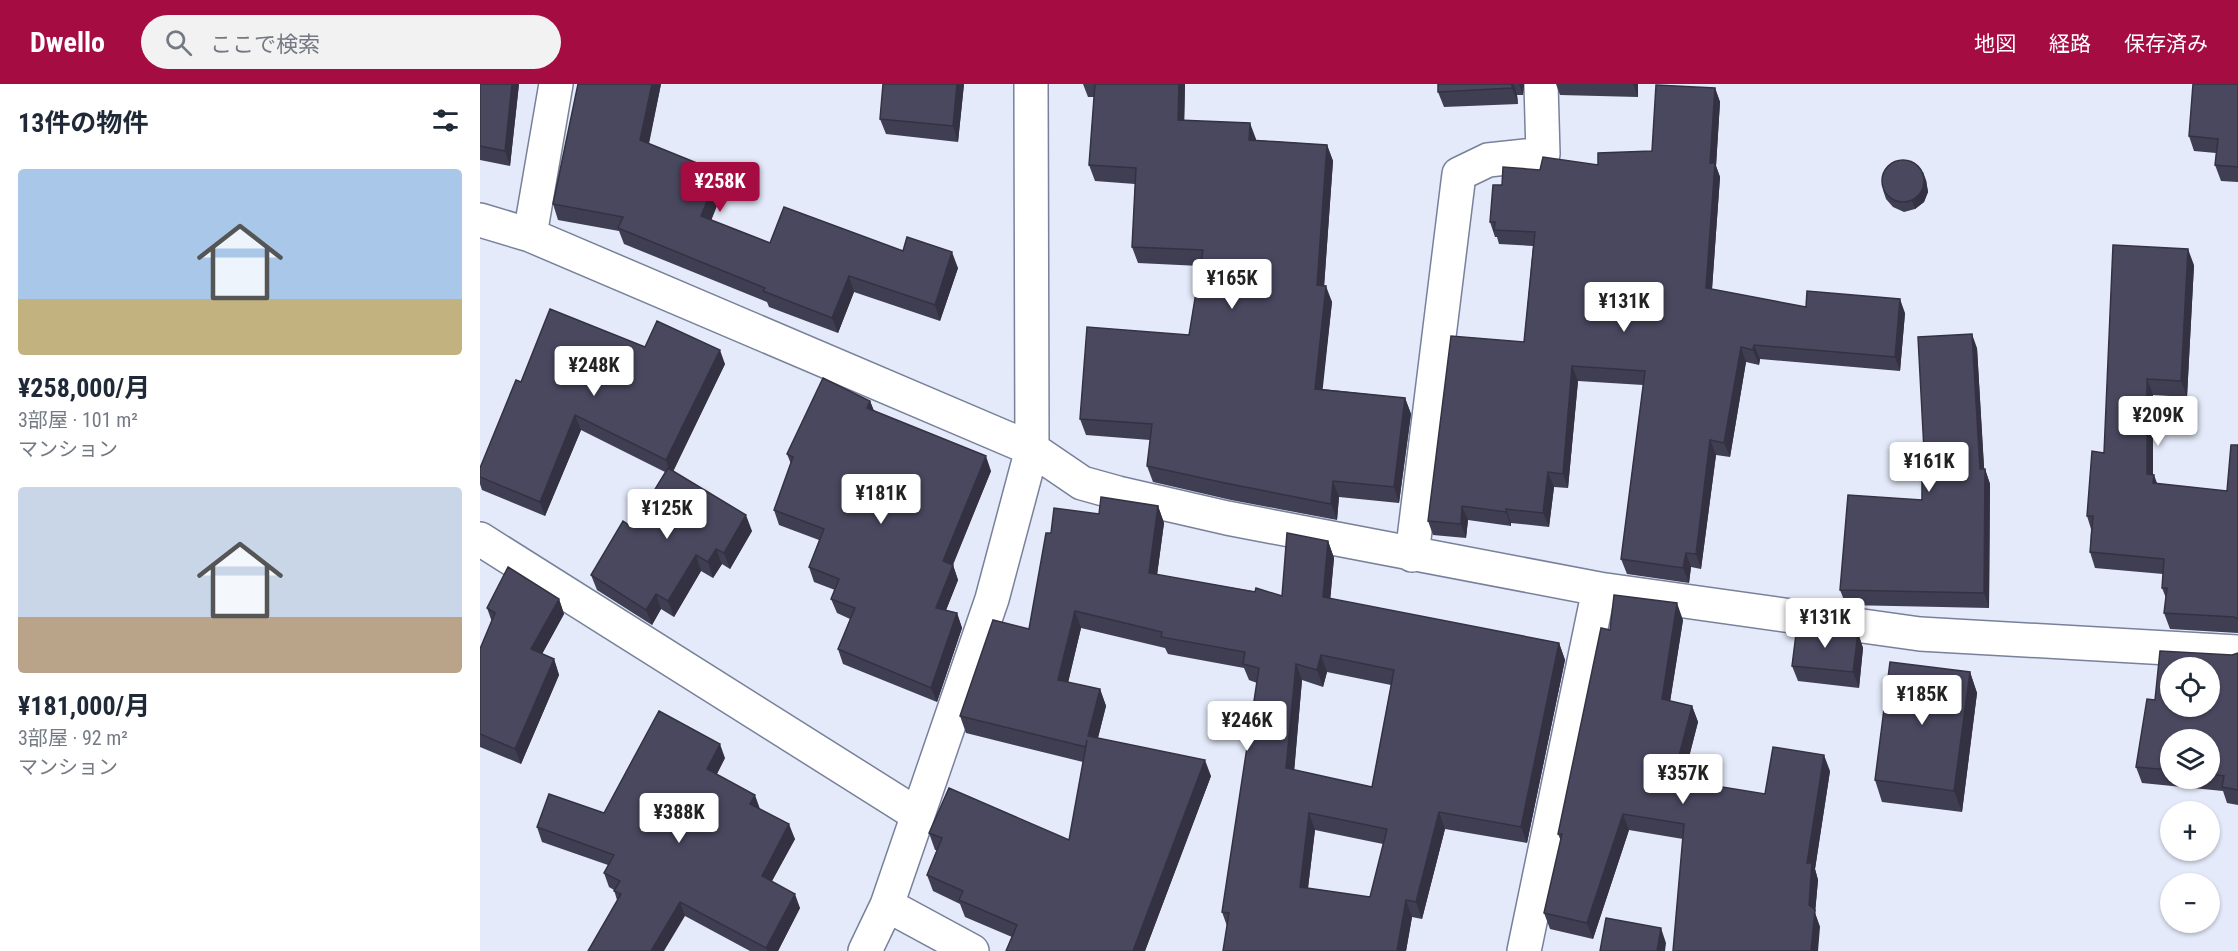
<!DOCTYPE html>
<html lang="ja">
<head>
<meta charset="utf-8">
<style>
  :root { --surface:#fff; --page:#f2f2f3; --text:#1f2937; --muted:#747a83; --accent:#a50c42 }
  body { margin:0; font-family:"Roboto Condensed","Noto Sans JP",sans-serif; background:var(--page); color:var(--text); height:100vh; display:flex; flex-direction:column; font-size:22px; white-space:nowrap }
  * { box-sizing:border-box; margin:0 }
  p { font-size:20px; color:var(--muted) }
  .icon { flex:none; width:33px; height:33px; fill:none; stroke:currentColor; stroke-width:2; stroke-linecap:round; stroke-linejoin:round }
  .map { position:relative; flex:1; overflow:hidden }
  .side { display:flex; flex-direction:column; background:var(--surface); width:480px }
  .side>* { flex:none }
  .fabs { position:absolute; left:1680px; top:573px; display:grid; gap:12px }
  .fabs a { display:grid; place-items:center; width:60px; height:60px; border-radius:50%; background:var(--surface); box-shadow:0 2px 4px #0004; font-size:30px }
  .price { position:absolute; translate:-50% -51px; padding:0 14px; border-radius:6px; background:#fff; color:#222; font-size:20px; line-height:39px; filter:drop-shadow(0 2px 3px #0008) }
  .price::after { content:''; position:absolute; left:50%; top:36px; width:18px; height:14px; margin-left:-9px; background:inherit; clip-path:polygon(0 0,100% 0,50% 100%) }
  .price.selected { background:var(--accent); color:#fff }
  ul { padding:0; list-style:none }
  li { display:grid; align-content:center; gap:12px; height:318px; padding:0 18px }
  li span { display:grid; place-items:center; height:186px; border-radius:6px; color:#555 }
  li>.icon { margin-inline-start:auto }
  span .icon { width:108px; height:108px; fill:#fffc; stroke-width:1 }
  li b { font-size:26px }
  h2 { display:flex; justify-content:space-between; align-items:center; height:72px; padding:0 18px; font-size:26px }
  header { display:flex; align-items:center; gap:36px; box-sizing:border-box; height:84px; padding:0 30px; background:var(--accent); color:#fff }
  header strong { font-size:28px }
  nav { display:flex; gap:33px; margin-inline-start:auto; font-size:21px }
  .search { width:420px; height:54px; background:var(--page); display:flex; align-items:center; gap:15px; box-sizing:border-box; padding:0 21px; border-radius:33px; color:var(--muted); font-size:22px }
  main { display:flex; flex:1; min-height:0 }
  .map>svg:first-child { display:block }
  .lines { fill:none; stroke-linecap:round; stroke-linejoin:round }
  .minor-casing { stroke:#78819a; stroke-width:36 }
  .minor { stroke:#fff; stroke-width:33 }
  .wall { fill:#403e52; fill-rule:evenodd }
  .shaded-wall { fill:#343242 }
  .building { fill:#4a485f; stroke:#343242; stroke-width:1.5; fill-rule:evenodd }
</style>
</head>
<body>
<header>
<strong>Dwello</strong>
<div class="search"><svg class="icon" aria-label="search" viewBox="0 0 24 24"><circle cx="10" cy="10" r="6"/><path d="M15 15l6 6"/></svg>ここで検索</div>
<nav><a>地図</a><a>経路</a><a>保存済み</a></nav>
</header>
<main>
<section class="side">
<h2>13件の物件<svg class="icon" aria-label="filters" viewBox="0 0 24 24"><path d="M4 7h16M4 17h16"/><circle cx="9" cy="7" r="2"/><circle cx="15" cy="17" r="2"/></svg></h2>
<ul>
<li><span style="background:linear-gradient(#a9c7e8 70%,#c2b280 0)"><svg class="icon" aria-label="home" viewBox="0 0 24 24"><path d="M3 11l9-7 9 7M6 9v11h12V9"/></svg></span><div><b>¥258,000/月</b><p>3部屋 · 101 m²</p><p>マンション</p></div></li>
<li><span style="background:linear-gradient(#c9d6e8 70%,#b9a48a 0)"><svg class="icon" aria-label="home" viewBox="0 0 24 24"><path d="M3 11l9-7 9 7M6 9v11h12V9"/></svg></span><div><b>¥181,000/月</b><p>3部屋 · 92 m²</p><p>マンション</p></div></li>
</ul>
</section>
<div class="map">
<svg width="1758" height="867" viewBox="0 0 1758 867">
  <rect width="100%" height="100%" fill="#e4eafa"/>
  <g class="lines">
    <defs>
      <path id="minor" d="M0,136L50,151L552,365L602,399L638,409L747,434L1119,505L1440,550L1758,568
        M50,151L76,0
        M0,455L438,731
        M932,471L979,90L1008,76L1063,70L1061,0
        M407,821L492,867
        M385,867L407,821L512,515L552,365L551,0
        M1044,867L1119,505"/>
    </defs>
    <!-- minor casing -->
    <use href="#minor" class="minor-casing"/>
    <!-- minor -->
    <use href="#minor" class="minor"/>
  </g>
  <!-- wall -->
  <path class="wall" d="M0,0H39L30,82L0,76Z
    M98,0H181L169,60L244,104L231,136L290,159L423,167L478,184L460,237L374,208L358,249L289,223L287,218L144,160L139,147L78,136L73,120Z
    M484,0L478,58L406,50L400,35Z
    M603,0H705L704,36L776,55V56L847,61L853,77L844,202L852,218L842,305L925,314L931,330L919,419L859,413L857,436L751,416L673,398L667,382L670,356L606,351L600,335L709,251L720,182L658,179L652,163L655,100L615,97L609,81L614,13H608Z
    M958,0H1044L1043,11H1037L1038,20L964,23L958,8Z
    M1076,0H1158V13L1080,11Z
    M1758,0V98L1741,97L1735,81L1736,69L1714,67L1709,52Z
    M1235,4L1240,18L1236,82L1240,93L1232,205L1326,223L1425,229L1420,287L1280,275L1279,281L1266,278L1250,373L1236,371L1221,485L1211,483L1209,499L1147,490L1141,475L1163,301L1098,297L1088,404L1074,403L1069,443L1031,439V442L988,436L986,454L953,451L948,437L1044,258L1053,162L1019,160L1017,153H1015L1010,138L1022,101L1060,86L1118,81L1172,67Z
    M1446,96L1448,108L1444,118L1435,125L1424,128L1413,123L1406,115L1403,106Z
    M1714,181L1707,313L1673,311V391L1677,400L1747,407L1758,361V549L1690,545L1684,529L1686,514L1682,504L1683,490L1615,484L1610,468L1611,445L1607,432L1624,369Z
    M165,263L245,280L193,388L272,447L250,485L242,480L233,494L221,487L194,533L181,525L172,541L117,506L111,491L152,443L185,388L101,346L65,432L2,406L0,400V384L41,298Z
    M1497,264L1504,385H1505L1510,400L1509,524L1366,521L1360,506L1442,416Z
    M390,317L394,327L511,387L473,481L478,496L466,526L477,529L482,544L457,618L363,580L358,565L370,535L357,529L351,515L355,506L334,498L329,483L339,456L299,441L294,426L311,380L307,370Z
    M678,422L684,439L677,491L802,512L848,457L854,474L850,515L1079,559L1085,576L1047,759L965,745L942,835L932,833L926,867H743L747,842L742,828L777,599L769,596L764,584L688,570L685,564L601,544L588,598L620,605L626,622L618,654L731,692L665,867H526L532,853L485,833L480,820L453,807L447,791L457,766H455L449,749L589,756L603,678L486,649L480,632L549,545L571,449L619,430ZM847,588L911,601L892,703L814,686L822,596L843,603ZM835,746L903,760L890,813L828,804Z
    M79,515L84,530L62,570L74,575L79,591L41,680L0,663V565L12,538L7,524Z
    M1203,536L1190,617L1212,622L1218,638L1203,697L1285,710L1350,687L1335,785L1338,796L1335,829L1340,843L1203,755L1149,746L1113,855L1070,845L1064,829L1081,757L1078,750L1130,546Z
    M1378,549L1383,564L1379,604L1318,597L1312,582Z
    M1758,569V721L1747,719L1743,707L1662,699L1656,683L1675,616L1752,571ZM1690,656H1730V694H1690Z
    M1490,588L1497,609L1482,728L1402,718L1395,696Z
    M245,674L237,690L280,725L315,755L292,797L320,824L298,867H270L205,832L137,816L134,806L129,803L124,789L128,781L62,758L57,743L124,729Z"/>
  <!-- shaded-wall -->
  <path class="shaded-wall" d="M32,0H39L30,82L25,67Z
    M172,0H181L166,72L160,56Z
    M477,0H484L478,58L473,42Z
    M699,0H705L704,52L698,36Z
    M1032,0H1034L1037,11L1038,20L1032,4Z
    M1039,0H1044L1043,11Z
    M1153,0H1158V13Z
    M1235,4L1240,18L1236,82L1240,93L1231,219L1226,204L1230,79Z
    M770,39L776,55L775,72L769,56Z
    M847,61L853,77L843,218L837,201Z
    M239,88L244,104L227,147L221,132Z
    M1443,88L1446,96L1448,108L1444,118L1435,125L1432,117Z
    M1708,165L1714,181L1707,313L1701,297Z
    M472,168L478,184L460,237L455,221Z
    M369,192L374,208L358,249L352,234Z
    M846,202L852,218L841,321L835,305Z
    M1420,215L1425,229L1420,287L1415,273Z
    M1492,250L1497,264L1505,399V385L1510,400L1509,524L1504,509L1500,385Z
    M1274,261L1280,275L1279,281L1273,266Z
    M1261,263L1266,278L1250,373L1244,359Z
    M240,266L245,280L191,391L186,376Z
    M1092,282L1098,297L1088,404L1083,390Z
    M1667,295L1673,311V406L1667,390Z
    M925,314L931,330L919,419L914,403Z
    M390,317L396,332L387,324Z
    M95,331L101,346L65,432L60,418Z
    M1230,356L1236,371L1221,485L1216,470Z
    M506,372L511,387L468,492L463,477Z
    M1068,388L1074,403L1069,443L1063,429Z
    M1674,391L1680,407L1673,399Z
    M853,397L859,413L857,436L851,420Z
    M678,422L684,439L675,506L669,489Z
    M982,422L988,436L986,454L981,440Z
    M1026,425L1031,439V442L1026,428Z
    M266,431L272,447L250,485L244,469Z
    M848,457L854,474L849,530L843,513Z
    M236,465L242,480L233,494L228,478Z
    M1206,469L1211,483L1209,499L1203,484Z
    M216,471L221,487L194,533L188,517Z
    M473,481L478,496L461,539L456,524Z
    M176,510L181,525L172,541L166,526Z
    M79,515L84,530L56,581L51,565Z
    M1197,519L1203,536L1188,631L1182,615Z
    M595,527L601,544L585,612L578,596Z
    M477,529L482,544L457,618L451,604Z
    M1378,549L1383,564L1379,604L1373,588Z
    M1079,559L1085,576L1047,759L1041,743Z
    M841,571L847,588L843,603L837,586Z
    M74,575L79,591L41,680L35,665Z
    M816,580L822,596L813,701L806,684Z
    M1490,588L1497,609L1482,728L1474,707Z
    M620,605L626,622L614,669L608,652Z
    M1212,622L1218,638L1199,711L1193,695Z
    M240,660L245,674L232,699L227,685Z
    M1344,671L1350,687L1335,785L1338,796L1335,829L1340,843L1338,867H1331L1327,779Z
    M725,676L731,692L665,867H653Z
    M275,711L280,725L270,720Z
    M959,728L965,745L942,835L936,818Z
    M829,729L835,746L826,820L820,803Z
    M1143,730L1149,746L1113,855L1107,839Z
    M309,740L315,755L287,806L282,792Z
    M315,810L320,824L298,867H287L286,864Z
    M926,816L932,833L926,867H917Z
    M200,818L205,832L184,867H171Z
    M1181,844L1186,859L1185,867H1177Z"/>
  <!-- building -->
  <path class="building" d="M0,0H32L25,67L0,62Z
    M98,0H172L160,56L239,88L221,132L290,159L304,123L423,167L427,153L472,168L455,221L369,192L352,234L283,207L285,204L138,144L143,133L73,120Z
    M403,0H477L473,42L400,35Z
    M615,0H699L698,36L770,39L769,56L847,61L837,201L846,202L835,305L925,314L914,403L853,397L851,420L745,399L667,382L672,340L600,335L607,243L709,251L723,166L652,163L656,84L609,81Z
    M958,0H1032V4L958,8Z
    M1713,0H1758V83L1735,81L1738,55L1709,52Z
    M1176,1L1235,4L1230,79H1235L1226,204L1326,223L1327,207L1420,215L1415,273L1274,261L1273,266L1261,263L1244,359L1230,356L1216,470L1206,469L1203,484L1141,475L1165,287L1092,282L1083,390L1068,388L1063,429L1026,425V428L982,422L981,440L948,437L971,252L1044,258L1055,148L1014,146L1015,138H1010L1013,101H1022L1023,83L1060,86L1063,73L1118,81V69L1172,67Z
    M1402 97a21 21 0 1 1 42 0a21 21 0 1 1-42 0Z
    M1633,161L1708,165L1701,297L1667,295V390L1674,391L1673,399L1747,407L1751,361H1758V535L1754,533L1684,529L1687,504H1682L1684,475L1610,468L1613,432H1607L1612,367L1624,369Z
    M70,225L165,263L177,237L240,266L186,376L95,331L60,418L0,393V384L36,296L41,298Z
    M1492,250L1500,385H1505L1504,509L1360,506L1368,411L1442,416V385H1445L1438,253Z
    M343,294L390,317L387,324L506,372L463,477L473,481L456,524L477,529L451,604L358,565L375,524L351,515L359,495L329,483L344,445L294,426L313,373L307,370Z
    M188,384L266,431L244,469L236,465L228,478L216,471L188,517L176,510L166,526L111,491L143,437L152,443Z
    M621,413L678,422L669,489L775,508L776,504L802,512L807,449L848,457L843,513L1079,559L1041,743L959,728L936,818L926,816L917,867H743L749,829L742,828L779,584L763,580L765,568L681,553L682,548L595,527L578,596L620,605L608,652L725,676L653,867H526L537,841L479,816L483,807L447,791L462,754L449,749L469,704L589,756L607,656L606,663L480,632L513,536L549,545L566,449H571L574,424L619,430ZM841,571L914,586L892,703L806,684L816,580L837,586ZM829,729L907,745L890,813L820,803Z
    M28,483L79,515L51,565L74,575L35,665L0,650V565L15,529L7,524Z
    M1134,511L1197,519L1182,615L1212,622L1193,695L1285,710L1293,663L1344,671L1327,779H1332L1329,821L1335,826L1331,867H1193L1204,740L1143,730L1107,839L1064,829L1082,750H1078L1121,544L1130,546Z
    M1317,542L1378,549L1373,588L1312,582Z
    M1680,567L1752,571L1758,569V706L1742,703L1744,692L1730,690V656H1690V686L1656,683L1667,615L1675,616ZM1690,584H1730V622H1690Z
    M1410,578L1490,588L1474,707L1395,696Z
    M179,627L240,660L227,685L275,711L270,720L309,740L282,792L315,810L286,864L200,818L171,867H108L141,810L134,807L140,797L124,789L134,771L57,743L69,710L124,729Z
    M1126,834L1181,844L1177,867H1120Z"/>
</svg>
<div class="fabs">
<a><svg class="icon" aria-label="locate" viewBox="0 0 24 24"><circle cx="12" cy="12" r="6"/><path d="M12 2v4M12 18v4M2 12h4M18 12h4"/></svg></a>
<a><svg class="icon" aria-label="layers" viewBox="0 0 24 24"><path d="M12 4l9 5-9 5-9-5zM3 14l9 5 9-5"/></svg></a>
<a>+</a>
<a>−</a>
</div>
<b class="price selected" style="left:240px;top:129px">¥258K</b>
<b class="price" style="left:752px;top:226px">¥165K</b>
<b class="price" style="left:1144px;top:249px">¥131K</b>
<b class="price" style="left:114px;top:313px">¥248K</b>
<b class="price" style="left:1678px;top:363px">¥209K</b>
<b class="price" style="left:1449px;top:409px">¥161K</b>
<b class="price" style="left:401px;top:441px">¥181K</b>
<b class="price" style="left:187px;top:456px">¥125K</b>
<b class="price" style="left:1345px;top:565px">¥131K</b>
<b class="price" style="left:1442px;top:642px">¥185K</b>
<b class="price" style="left:767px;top:668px">¥246K</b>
<b class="price" style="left:1203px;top:721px">¥357K</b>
<b class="price" style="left:199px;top:760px">¥388K</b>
</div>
</main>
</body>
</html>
